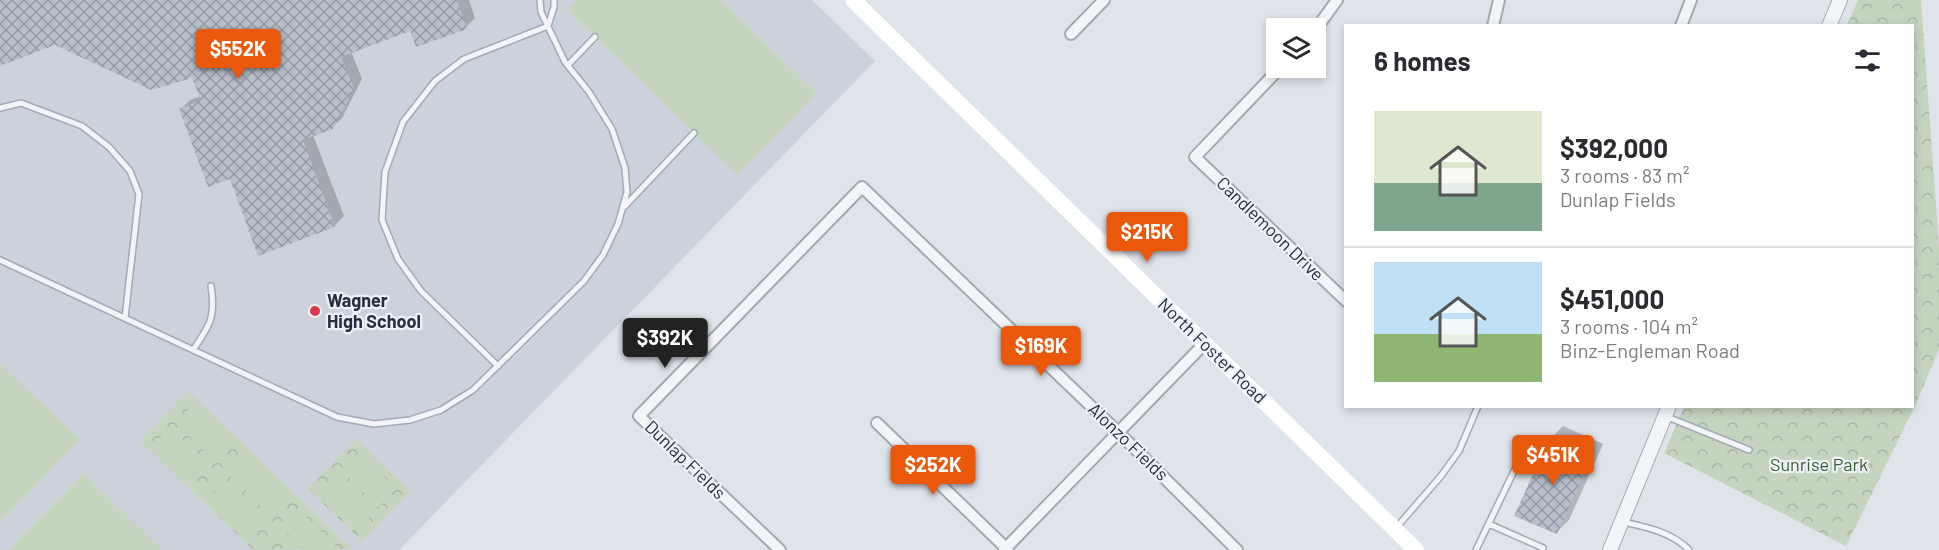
<!DOCTYPE html>
<html lang="en">
<head>
<meta charset="utf-8">
<style>
  :root { --surface:#fff; --page:#f2f2f3; --text:#2b2b33; --muted:#7c7c81; --line:#e1e1e2; --accent:#ea580c }
  body { margin:0; font-family:Barlow,sans-serif; background:var(--page); color:var(--text); height:100vh; display:flex; flex-direction:column; font-size:22px; white-space:nowrap }
  * { box-sizing:border-box; margin:0 }
  p { font-size:20px; color:var(--muted) }
  .icon { flex:none; width:33px; height:33px; fill:none; stroke:currentColor; stroke-width:2; stroke-linecap:round; stroke-linejoin:round }
  .map { position:relative; flex:1; overflow:hidden }
  .drawer { position:absolute; left:1344px; top:24px; width:570px; height:384px; display:flex; flex-direction:column; background:var(--surface); border-radius:0px; box-shadow:0 3px 9px #0003 }
  .drawer>* { flex:none }
  .controls { position:absolute; left:1266px; top:18px; display:grid; gap:12px }
  .controls a { display:grid; place-items:center; width:60px; height:60px; border-radius:0px; background:var(--surface); box-shadow:0 3px 9px #0003; font-size:30px }
  .price { position:absolute; translate:-50% -51px; padding:0 14px; border-radius:6px; background:var(--accent); color:#fff; font-size:20px; line-height:39px; filter:drop-shadow(0 2px 3px #0008) }
  .price::after { content:''; position:absolute; left:50%; top:36px; width:18px; height:14px; margin-left:-9px; background:inherit; clip-path:polygon(0 0,100% 0,50% 100%) }
  .price.on { background:#222; color:#fff }
  ul { padding:0; list-style:none }
  li { display:flex; align-items:center; gap:18px; height:150px; padding:0 30px }
  li+li { border-top:2px solid var(--line) }
  li span { display:grid; place-items:center; flex:none; width:168px; height:120px; border-radius:0px; color:#555 }
  li>.icon { margin-inline-start:auto }
  span .icon { width:72px; height:72px; fill:#fffc; stroke-width:1 }
  li b { font-size:26px }
  h2 { display:flex; justify-content:space-between; align-items:center; height:72px; padding:0 30px; font-size:26px }
  .map>svg:first-child { display:block }
  .built { fill:#ccd2dc }
  .park { fill:url(#park-crowns) }
  .pitch { fill:#c4d4bf }
  .shadow { fill:#0003 }
  .building { fill:url(#building-cross-hatch) }
  .lines { fill:none; stroke-linecap:round; stroke-linejoin:round }
  .service-casing { stroke:#a4a9b4; stroke-width:8 }
  .minor-casing { stroke:#a4a9b4; stroke-width:14 }
  .tertiary-casing { stroke:#a4a9b4; stroke-width:16 }
  .service { stroke:#f2f4f7; stroke-width:5 }
  .minor { stroke:#f2f4f7; stroke-width:10 }
  .tertiary { stroke:#f2f4f7; stroke-width:14 }
  .secondary { stroke:#fff; stroke-width:16 }
  .poi-dot { fill:#dc364a; stroke:#eef2f7; stroke-width:2 }
  .labels { text-anchor:middle; stroke-width:4.5; stroke-linejoin:round; paint-order:stroke }
  .street-label { font-size:18px; fill:#262f42; stroke:#eef2f7 }
  .poi-label { font-size:18px; font-weight:bold; fill:#262f42; stroke:#eef2f7; text-anchor:start }
  .park-label { font-size:18px; fill:#396032; stroke:#eef2f7 }
</style>
</head>
<body>
<div class="map">
<svg width="1939" height="550" viewBox="0 0 1939 550">
  <defs>
    <pattern id="park-crowns" width="20" height="18" patternUnits="userSpaceOnUse" patternTransform="scale(1.5)"><rect width="20" height="18" fill="#c4d4bf"/><path d="M2 6a3 3 0 1 1 6 0M12 15a3 3 0 1 1 6 0" fill="none" stroke="#a8b6a5"/></pattern>
    <pattern id="building-cross-hatch" width="8" height="8" patternUnits="userSpaceOnUse" patternTransform="scale(1.5)"><rect width="8" height="8" fill="#b8beca"/><path d="M0 0l8 8M0 8l8-8" fill="none" stroke="#959ba6"/></pattern>
  </defs>
  <rect width="100%" height="100%" fill="#dfe3ea"/>
  <!-- built -->
  <path class="built" d="M0,0H812L875,61L399,550H0Z"/>
  <!-- park -->
  <path class="park" d="M1858,0H1921L1939,247V350L1914,408L1846,546L1664,453L1684,407L1912,406V26L1847,25Z
    M188,391L352,549L253,550L140,441Z
    M356,439L410,491L362,541L308,489Z"/>
  <!-- pitch -->
  <path class="pitch" d="M576,0H721L817,93L737,175L567,10Z
    M0,364L80,439L0,523Z
    M192,406L229,441L212,459L175,423Z
    M170,428L207,463L190,481L153,446Z
    M359,453L396,489L379,507L342,471Z
    M247,459L284,494L267,512L230,476Z
    M84,473L162,550H8Z
    M337,475L375,511L358,529L320,493Z
    M225,481L263,516L246,534L208,499Z
    M301,512L338,548L336,550H305L284,530Z"/>
  <!-- shadow -->
  <path class="shadow" d="M0,0H469L475,18L466,27L411,29L351,51L362,79L342,118L332,128L313,135L344,216L334,226L231,177L181,109L190,100L201,96L193,76L55,43L0,64Z
    M1563,426L1603,444L1569,520L1556,533L1551,438Z"/>
  <!-- building -->
  <path class="building" d="M0,0H457L467,29L416,47L410,31L341,57L354,89L333,129L303,140L335,227L258,256L230,179L208,187L179,109L201,100L192,78L151,90L55,45L0,66Z
    M1550,437L1592,456L1557,534L1514,516Z"/>
  <g class="lines">
    <defs>
      <path id="service" d="M548,26L554,7V0
        M568,65L595,37
        M0,108L21,103L82,126L109,147L130,171L139,194L125,318
        M625,206L694,133
        M0,260L337,417L374,424L410,420L441,410L473,390L584,281L603,255L618,224L627,192L625,168L612,129L589,92L565,62L541,12L540,0
        M193,350C210,325 216,317 211,286
        M498,366L421,291L398,259L382,220L385,172L403,122L435,81L464,59L548,26
        M1665,416L1749,450
        M1623,522C1646,527 1672,532 1689,550
        M1489,524L1543,548
        M1396,528L1441,476L1459,451L1478,406
        M1476,550L1527,444"/>
      <path id="minor" d="M1493,26L1499,0
        M1681,26L1691,0
        M1316,29L1337,0
        M1071,34L1104,0
        M1280,68L1195,157L1346,301
        M877,423L1008,550
        M780,550L639,416L862,187L1118,432L1237,550
        M1004,550L1204,344"/>
      <path id="tertiary" d="M1829,26L1840,0
        M1610,550L1669,406"/>
    </defs>
    <!-- service casing -->
    <use href="#service" class="service-casing"/>
    <!-- minor casing -->
    <use href="#minor" class="minor-casing"/>
    <!-- tertiary casing -->
    <use href="#tertiary" class="tertiary-casing"/>
    <!-- service -->
    <use href="#service" class="service"/>
    <!-- minor -->
    <use href="#minor" class="minor"/>
    <!-- tertiary -->
    <use href="#tertiary" class="tertiary"/>
    <!-- secondary -->
    <path class="secondary" d="M853,0L1416,550"/>
  </g>
  <!-- markers -->
  <circle class="poi-dot" cx="315" cy="311" r="6"/>
  <g class="labels">
    <!-- street labels -->
    <g class="street-label">
      <text transform="translate(1270 229) rotate(44)" y="6">Candlemoon Drive</text>
      <text transform="translate(1212 351) rotate(44)" y="6">North Foster Road</text>
      <text transform="translate(1128 442) rotate(44)" y="6">Alonzo Fields</text>
      <text transform="translate(685 460) rotate(44)" y="6">Dunlap Fields</text>
    </g>
    <!-- poi labels -->
    <g class="poi-label">
      <text x="327" y="307">Wagner<tspan x="327" dy="21">High School</tspan></text>
    </g>
    <!-- park labels -->
    <g class="park-label">
      <text x="1819" y="471">Sunrise Park</text>
    </g>
  </g>
</svg>
<div class="controls">
<a><svg class="icon" aria-label="layers" viewBox="0 0 24 24"><path d="M12 4l9 5-9 5-9-5zM3 14l9 5 9-5"/></svg></a>
</div>
<b class="price" style="left:238px;top:80px">$552K</b>
<b class="price" style="left:1147px;top:263px">$215K</b>
<b class="price on" style="left:665px;top:369px">$392K</b>
<b class="price" style="left:1041px;top:377px">$169K</b>
<b class="price" style="left:1553px;top:486px">$451K</b>
<b class="price" style="left:933px;top:496px">$252K</b>
<section class="drawer">
<h2>6 homes<svg class="icon" aria-label="filters" viewBox="0 0 24 24"><path d="M4 7h16M4 17h16"/><circle cx="9" cy="7" r="2"/><circle cx="15" cy="17" r="2"/></svg></h2>
<ul>
<li><span style="background:linear-gradient(#dfe7d0 60%,#7fa58c 0)"><svg class="icon" aria-label="home" viewBox="0 0 24 24"><path d="M3 11l9-7 9 7M6 9v11h12V9"/></svg></span><div><b>$392,000</b><p>3 rooms · 83 m²</p><p>Dunlap Fields</p></div></li>
<li><span style="background:linear-gradient(#bfe0f5 60%,#8fb573 0)"><svg class="icon" aria-label="home" viewBox="0 0 24 24"><path d="M3 11l9-7 9 7M6 9v11h12V9"/></svg></span><div><b>$451,000</b><p>3 rooms · 104 m²</p><p>Binz-Engleman Road</p></div></li>
</ul>
</section>
</div>
</body>
</html>
